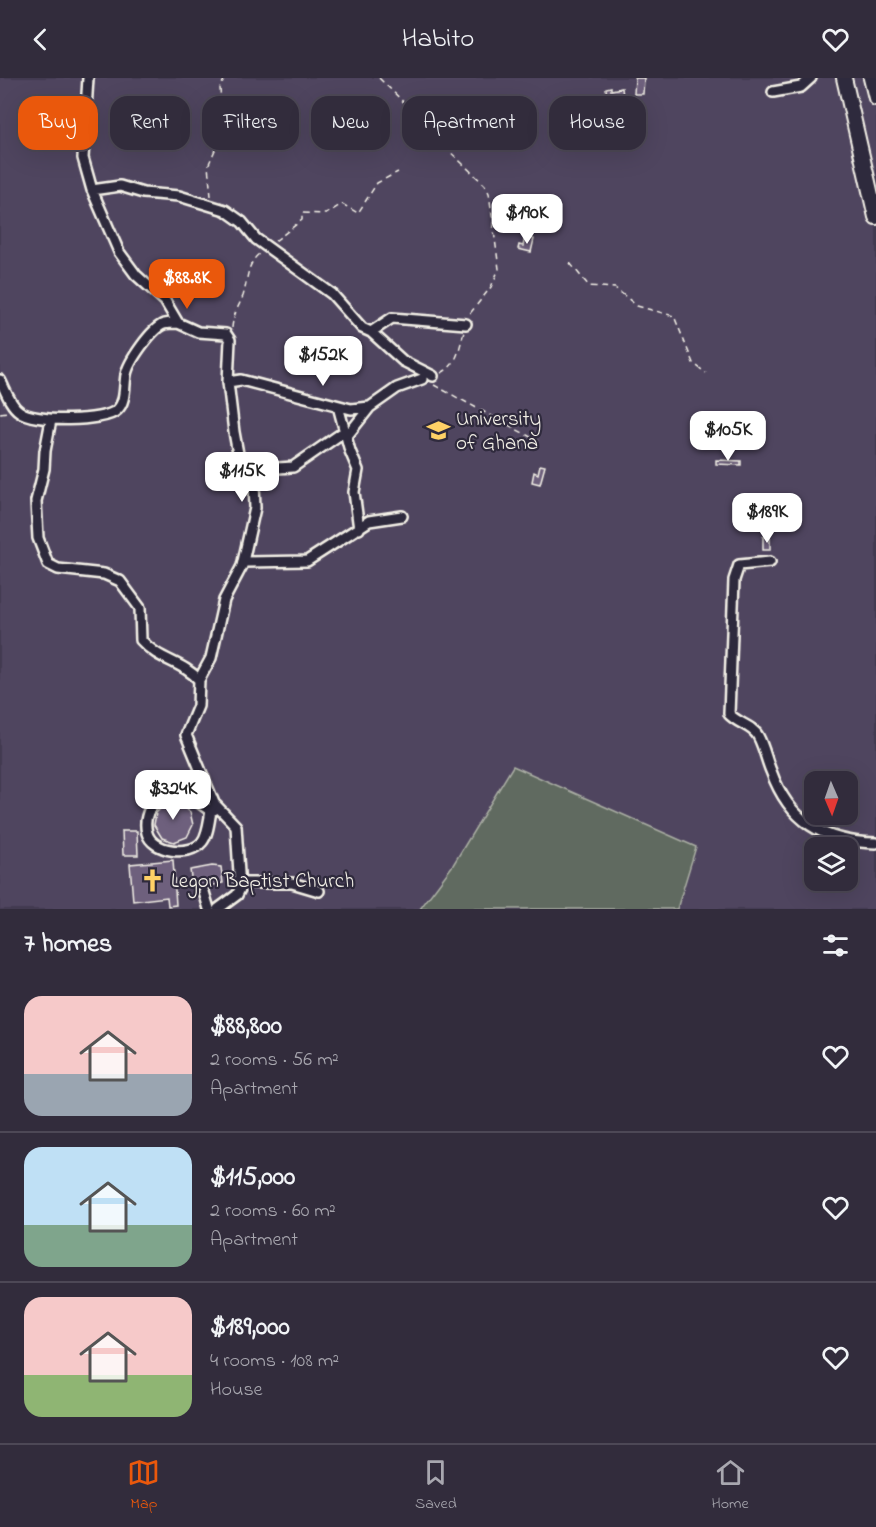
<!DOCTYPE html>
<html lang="en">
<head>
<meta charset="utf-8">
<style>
  :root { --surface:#322c3c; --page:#3a3443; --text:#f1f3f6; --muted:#a8a7af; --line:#4d4856; --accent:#ea580c }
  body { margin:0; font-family:"Indie Flower",sans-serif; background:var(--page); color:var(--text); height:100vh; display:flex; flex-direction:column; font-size:22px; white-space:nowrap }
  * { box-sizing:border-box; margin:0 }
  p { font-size:20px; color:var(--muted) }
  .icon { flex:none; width:33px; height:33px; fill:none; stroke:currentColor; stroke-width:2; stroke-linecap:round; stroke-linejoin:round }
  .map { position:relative; height:831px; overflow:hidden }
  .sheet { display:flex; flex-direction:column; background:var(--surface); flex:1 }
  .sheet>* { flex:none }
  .top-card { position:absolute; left:18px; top:18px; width:840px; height:54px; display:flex; gap:12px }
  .needle { width:39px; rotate:178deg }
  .controls { position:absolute; left:804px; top:693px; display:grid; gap:12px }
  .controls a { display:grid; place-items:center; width:54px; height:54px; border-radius:12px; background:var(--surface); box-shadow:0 6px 24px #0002,0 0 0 2px var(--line); font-size:30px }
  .price { position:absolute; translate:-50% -51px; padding:0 14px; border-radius:12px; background:#fff; color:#222; font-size:20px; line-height:39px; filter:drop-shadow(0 2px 3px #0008) }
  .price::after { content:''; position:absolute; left:50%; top:36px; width:18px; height:14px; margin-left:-9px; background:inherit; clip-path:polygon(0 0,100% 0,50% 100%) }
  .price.active { background:var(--accent); color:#fff }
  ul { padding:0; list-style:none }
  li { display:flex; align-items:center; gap:18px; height:150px; padding:0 24px }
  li+li { border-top:2px solid var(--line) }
  li span { display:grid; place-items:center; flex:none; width:168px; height:120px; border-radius:18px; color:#555 }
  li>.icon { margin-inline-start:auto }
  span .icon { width:72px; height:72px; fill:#fffc; stroke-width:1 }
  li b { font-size:26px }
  h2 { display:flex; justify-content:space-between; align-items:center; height:72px; padding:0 24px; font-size:26px }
  .tag { padding:0 21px; border-radius:18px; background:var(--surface); box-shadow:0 6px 24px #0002,0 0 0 2px var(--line); font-size:21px; line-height:54px }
  .tag.active { background:var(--accent); color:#fff }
  header { display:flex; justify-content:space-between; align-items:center; height:78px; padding:0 24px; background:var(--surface); font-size:27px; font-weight:600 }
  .tab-bar { display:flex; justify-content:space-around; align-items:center; height:84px; border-top:2px solid var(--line); background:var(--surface); font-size:16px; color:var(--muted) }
  .tab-bar a { display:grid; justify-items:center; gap:3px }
  .tab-bar .active { color:var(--accent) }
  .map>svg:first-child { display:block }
  .built { fill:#4f455e; fill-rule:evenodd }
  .green { fill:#616b60; stroke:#aaaea4; stroke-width:1.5 }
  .building { fill:#6e607d; stroke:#f4f1e8; stroke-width:1.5 }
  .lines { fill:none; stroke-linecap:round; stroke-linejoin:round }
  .minor-casing { stroke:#f4f1e8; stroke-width:14 }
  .highway-casing { stroke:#f4f1e8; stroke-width:18 }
  .path { stroke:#f4f1e8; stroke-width:1.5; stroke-dasharray:6 4.5; stroke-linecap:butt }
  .minor { stroke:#2f2a3d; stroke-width:9 }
  .highway { stroke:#2f2a3d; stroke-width:14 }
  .labels { text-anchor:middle; stroke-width:4.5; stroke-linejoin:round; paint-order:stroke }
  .poi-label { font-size:21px; fill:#f4f1e8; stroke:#2f2a3d; text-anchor:start }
</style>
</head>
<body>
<header><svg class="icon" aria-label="back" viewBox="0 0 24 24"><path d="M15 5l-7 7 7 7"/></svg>Habito<svg class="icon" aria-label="heart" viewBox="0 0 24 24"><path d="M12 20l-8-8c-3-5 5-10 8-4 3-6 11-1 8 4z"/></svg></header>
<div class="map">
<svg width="876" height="831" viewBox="0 0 876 831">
  <rect width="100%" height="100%" fill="#423a50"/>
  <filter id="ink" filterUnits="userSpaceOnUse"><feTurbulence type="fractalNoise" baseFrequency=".0167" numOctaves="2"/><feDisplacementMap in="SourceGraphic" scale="12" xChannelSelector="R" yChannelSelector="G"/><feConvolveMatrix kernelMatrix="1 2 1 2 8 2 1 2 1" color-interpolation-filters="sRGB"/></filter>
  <g filter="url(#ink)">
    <!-- built -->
    <path class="built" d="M0,0H876V831H0ZM814,704H848V736H814ZM814,770H848V802H814Z"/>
    <!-- green -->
    <path class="green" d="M513,688L696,769L677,831H420L453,787Z"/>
    <!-- building -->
    <path class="building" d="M635,0H644L643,16H634Z
      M611,9V12L622,10L623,19L607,22L606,10Z
      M641,32L647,45L632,52L626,39Z
      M525,159L534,161L531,174L518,171L519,167L523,168Z
      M716,382L741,383V387L716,386Z
      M540,387L545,388L540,406L532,404L534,394L538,396Z
      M763,459H770V472H763Z
      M170,721H180V726L190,734L193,747L187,759L174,764L162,760L154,747L156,735L163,728L160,725Z
      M122,753H137L138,777H123Z
      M173,782L176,827L168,828L167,819L133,823L130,786Z
      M212,788L221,789L223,805L193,812L190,792Z"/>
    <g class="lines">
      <defs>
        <path id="minor" d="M88,0L83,80L92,112L119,174L136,197L165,223L178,245L198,254L226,256L230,262L228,304L234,354L239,381L254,404L255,430L242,488L224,522L211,580L199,602L198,628L186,657L214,725L236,748L240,811L237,817L218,831
          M773,14L801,9L811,0
          M92,112L120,108L143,115L179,118L225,132L242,144L256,161L332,216L362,250L371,254L403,283L433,298
          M371,254L392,240L466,246
          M0,302C5,311 10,327 19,333C33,345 105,344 117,332C126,324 124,308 126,297C128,284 152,250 164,246C168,245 174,245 178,245
          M228,304L241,302L351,331L370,329L397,310L422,301
          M338,328L350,373L358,392L354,414L359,451
          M51,342L45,373L44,391L36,423L38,460L48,486L58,491L104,496L120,503L140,530L141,562C159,583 182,583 199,602
          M347,358L370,329
          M248,392L293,389L345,353
          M243,484L307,483L369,443L402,438
          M770,484L739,487L734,502L729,636C737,645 753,648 758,658C764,669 766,681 771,693C789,743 823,764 876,765
          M211,733C209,743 208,757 202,764C190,779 152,774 147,755C141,732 160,711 184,717C193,719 203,728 211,733L218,730
          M240,805H292L319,813
          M204,814L209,831"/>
        <path id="highway" d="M844,0L876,139
          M871,0L876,20"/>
      </defs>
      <!-- minor casing -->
      <use href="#minor" class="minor-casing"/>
      <!-- highway casing -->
      <use href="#highway" class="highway-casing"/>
      <!-- path -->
      <path class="path" d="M379,0L431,51L444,68L485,107L489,115L499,191L491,209L468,238
        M211,118L208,88L218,65L222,41L220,10L225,0
        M275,163L302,142V135L326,136L342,126L358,135L377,105L398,94
        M570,185L589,208L615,210L637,228L674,238L693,285L706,295
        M232,250C233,237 238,230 243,218C248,203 246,186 260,175
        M441,295C458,287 459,270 464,254
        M434,307L538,363
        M0,335L7,334"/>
      <!-- minor -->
      <use href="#minor" class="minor"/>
      <!-- highway -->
      <use href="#highway" class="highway"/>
    </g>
  </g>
  <!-- icons -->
  <defs>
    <symbol id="university-bare" viewBox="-9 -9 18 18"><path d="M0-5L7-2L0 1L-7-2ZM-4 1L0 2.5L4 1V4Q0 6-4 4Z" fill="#ffd166" stroke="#2f2a3d" stroke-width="2.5" paint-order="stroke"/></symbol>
    <symbol id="church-bare" viewBox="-9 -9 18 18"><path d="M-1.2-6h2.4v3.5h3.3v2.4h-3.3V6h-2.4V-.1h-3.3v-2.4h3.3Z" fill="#ffd166" stroke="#2f2a3d" stroke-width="2.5" paint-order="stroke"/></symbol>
  </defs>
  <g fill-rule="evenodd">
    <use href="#university-bare" x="422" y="336" width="33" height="33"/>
    <use href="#church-bare" x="136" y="786" width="33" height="33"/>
  </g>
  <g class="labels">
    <!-- poi labels -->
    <g class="poi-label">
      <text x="456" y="347">University<tspan x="456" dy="24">of Ghana</tspan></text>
      <text x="171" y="809">Legon Baptist Church</text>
    </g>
  </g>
</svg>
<div class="controls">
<a><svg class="needle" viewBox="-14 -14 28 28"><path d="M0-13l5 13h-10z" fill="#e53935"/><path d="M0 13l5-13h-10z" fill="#a8a7af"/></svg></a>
<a><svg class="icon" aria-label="layers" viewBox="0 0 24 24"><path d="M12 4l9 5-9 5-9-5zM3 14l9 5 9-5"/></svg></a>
</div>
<b class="price" style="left:527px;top:167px">$190K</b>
<b class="price active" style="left:187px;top:232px">$88.8K</b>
<b class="price" style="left:323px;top:309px">$152K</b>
<b class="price" style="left:728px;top:384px">$105K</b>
<b class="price" style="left:242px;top:425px">$115K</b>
<b class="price" style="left:767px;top:466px">$189K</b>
<b class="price" style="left:173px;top:743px">$324K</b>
<div class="top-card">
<a class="tag active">Buy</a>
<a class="tag">Rent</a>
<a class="tag">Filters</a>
<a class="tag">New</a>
<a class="tag">Apartment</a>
<a class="tag">House</a>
</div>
</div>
<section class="sheet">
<h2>7 homes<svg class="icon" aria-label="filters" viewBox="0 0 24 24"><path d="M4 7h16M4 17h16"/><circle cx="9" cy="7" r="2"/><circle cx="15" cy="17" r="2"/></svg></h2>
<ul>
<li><span style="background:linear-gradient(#f6c9c9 65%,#9aa5b1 0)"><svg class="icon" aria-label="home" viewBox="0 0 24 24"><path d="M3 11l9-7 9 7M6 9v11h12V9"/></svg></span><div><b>$88,800</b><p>2 rooms · 56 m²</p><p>Apartment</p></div><svg class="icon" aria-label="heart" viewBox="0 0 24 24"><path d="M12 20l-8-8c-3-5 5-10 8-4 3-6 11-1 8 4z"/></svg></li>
<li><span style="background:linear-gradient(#bfe0f5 65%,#7fa58c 0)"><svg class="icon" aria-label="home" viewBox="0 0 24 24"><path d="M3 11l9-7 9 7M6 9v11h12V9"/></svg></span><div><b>$115,000</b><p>2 rooms · 60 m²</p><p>Apartment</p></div><svg class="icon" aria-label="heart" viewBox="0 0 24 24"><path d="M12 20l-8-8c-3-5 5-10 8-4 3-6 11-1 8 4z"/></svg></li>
<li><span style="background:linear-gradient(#f6c9c9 65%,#8fb573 0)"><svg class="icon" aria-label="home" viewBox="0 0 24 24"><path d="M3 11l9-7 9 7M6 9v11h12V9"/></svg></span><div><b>$189,000</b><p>4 rooms · 108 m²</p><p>House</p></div><svg class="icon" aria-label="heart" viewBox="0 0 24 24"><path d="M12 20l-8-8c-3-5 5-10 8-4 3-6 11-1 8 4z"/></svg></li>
</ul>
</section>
<nav class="tab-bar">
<a class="active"><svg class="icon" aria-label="map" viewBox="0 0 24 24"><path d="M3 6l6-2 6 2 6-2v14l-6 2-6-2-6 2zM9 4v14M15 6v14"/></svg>Map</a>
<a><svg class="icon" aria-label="saved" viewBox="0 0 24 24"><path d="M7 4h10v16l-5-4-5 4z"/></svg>Saved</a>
<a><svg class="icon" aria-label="home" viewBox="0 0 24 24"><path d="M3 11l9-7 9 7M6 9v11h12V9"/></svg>Home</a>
</nav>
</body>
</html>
